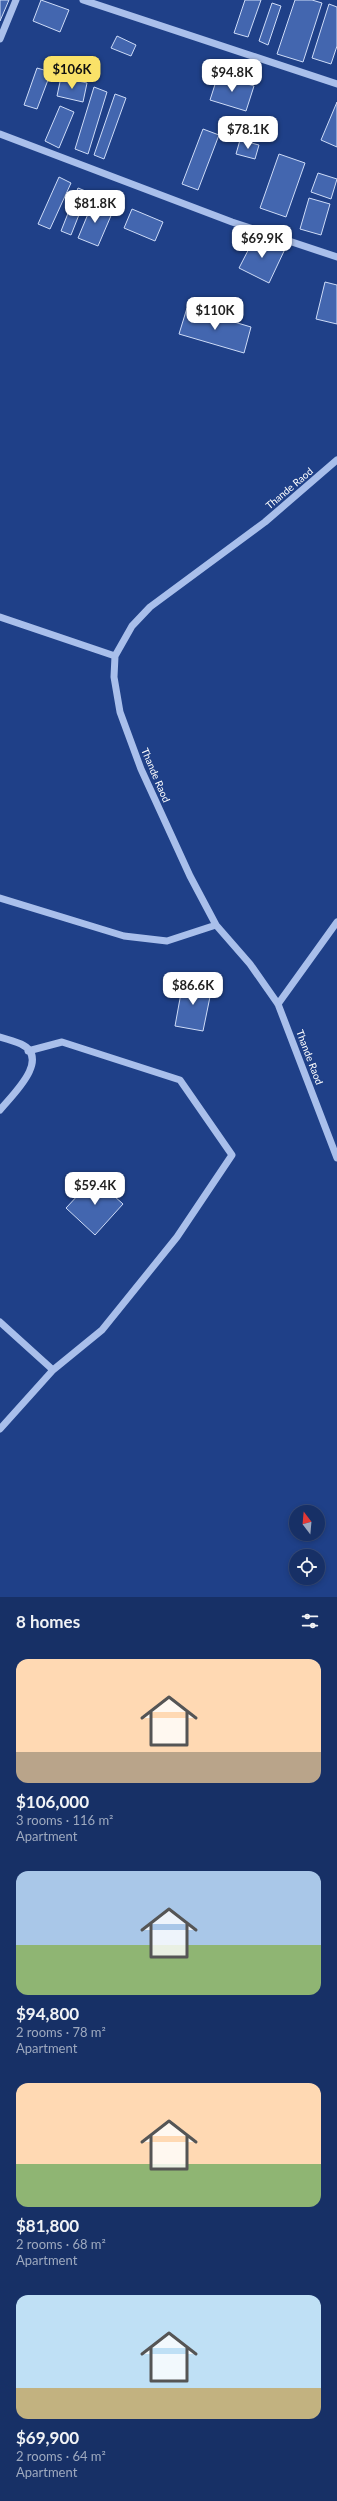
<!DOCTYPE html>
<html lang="en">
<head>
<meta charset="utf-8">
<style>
  :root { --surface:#173066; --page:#20386c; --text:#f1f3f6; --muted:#9ea9bf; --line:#364b7a; --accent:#fae268 }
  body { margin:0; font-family:Lato,sans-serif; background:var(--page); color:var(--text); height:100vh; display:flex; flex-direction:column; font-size:15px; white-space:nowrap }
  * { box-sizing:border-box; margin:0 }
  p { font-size:13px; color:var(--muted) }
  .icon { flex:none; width:22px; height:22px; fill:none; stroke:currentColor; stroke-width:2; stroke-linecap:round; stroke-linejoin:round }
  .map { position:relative; height:1597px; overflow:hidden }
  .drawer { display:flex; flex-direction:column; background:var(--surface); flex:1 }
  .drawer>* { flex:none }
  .needle { width:26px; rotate:344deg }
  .fabs { position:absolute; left:289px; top:1505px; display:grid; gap:8px }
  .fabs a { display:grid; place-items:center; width:36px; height:36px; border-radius:50%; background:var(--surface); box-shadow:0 2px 6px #0003,0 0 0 1px var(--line); font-size:20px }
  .price { position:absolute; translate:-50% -34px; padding:0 9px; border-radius:8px; background:#fff; color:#222; font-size:13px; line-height:26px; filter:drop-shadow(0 1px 2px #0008) }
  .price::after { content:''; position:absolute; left:50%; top:24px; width:12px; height:9px; margin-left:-6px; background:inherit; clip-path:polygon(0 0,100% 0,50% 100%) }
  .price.current { background:var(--accent); color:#111 }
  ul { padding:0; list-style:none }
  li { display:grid; align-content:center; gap:8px; height:212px; padding:0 16px }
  li span { display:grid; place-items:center; height:124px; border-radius:12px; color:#555 }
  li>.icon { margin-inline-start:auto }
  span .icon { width:72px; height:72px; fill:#fffc; stroke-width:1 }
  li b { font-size:17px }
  h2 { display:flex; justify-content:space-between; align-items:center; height:48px; padding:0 16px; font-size:17px }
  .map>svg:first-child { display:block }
  .building { fill:#4366af; stroke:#cedcf8 }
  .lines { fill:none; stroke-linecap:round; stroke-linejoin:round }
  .minor { stroke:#a9bfeb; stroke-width:7 }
  .labels { text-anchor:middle; stroke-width:3; stroke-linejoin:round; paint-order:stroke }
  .street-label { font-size:10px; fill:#fff; stroke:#1f4088 }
</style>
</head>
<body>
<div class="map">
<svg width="337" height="1597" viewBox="0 0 337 1597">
  <rect width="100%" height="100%" fill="#1f4088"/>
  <!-- building -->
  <path class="building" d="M0,0H9L0,21Z
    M41,0L69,10L60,32L33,21Z
    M245,0H261L248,37L234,33Z
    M295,0H312L322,3L303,62L277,54Z
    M272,3L281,6L268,45L259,41Z
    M329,4L337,7V46L331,64L312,58Z
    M117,36L136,45L131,56L111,48Z
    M37,68L51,72L37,109L24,105Z
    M218,75L254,86L246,111L210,100Z
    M61,77L87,83L83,102L57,96Z
    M94,87L107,92L88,154L75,149Z
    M115,94L126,98L104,159L94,155Z
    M337,102V147L321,140Z
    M60,106L74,112L59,148L45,141Z
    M203,129L219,135L198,190L182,184Z
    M240,140L259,145L255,159L236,154Z
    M279,154L305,163L286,217L260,208Z
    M318,173L337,179L331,199L311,192Z
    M59,177L71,183L50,229L38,224Z
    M78,188L88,192L71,235L61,231Z
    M309,198L330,204L321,235L300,229Z
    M93,202L113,211L98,246L78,238Z
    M132,209L163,222L155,241L124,228Z
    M256,235L285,249L269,283L239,268Z
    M325,282L337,285V324L316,319Z
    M187,308L251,327L244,353L179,334Z
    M183,982L212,987L203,1031L175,1026Z
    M94,1178L123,1204L95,1235L66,1208Z"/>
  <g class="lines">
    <!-- minor -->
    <path class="minor" d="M83,0L337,84
      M0,39L16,0
      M0,134L232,222L337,257
      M337,460L265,522L150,607L132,626L115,656L114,677L120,712L141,769L190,876L216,925L250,964L278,1004L337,1158
      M0,617L115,656
      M0,898L124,936L167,941L216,925
      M278,1004L337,922
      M0,1037C7,1039 14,1041 21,1044C52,1059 11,1096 0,1110
      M28,1051L62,1042L180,1080L232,1155L177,1237L102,1330L53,1370
      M0,1322L53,1370L0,1429"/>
  </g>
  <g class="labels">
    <!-- street labels -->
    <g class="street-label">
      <text transform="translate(289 488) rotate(-40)" y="4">Thande Raod</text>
      <text transform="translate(156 775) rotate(67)" y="4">Thande Raod</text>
      <text transform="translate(310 1057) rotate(69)" y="4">Thande Raod</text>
    </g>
  </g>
</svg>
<div class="fabs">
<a><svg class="needle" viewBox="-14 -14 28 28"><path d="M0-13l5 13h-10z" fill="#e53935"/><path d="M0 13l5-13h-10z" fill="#9ea9bf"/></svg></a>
<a><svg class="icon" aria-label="locate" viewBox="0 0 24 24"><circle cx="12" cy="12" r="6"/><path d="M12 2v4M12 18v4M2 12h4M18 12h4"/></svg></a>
</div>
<b class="price current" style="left:72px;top:90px">$106K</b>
<b class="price" style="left:232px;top:93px">$94.8K</b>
<b class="price" style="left:248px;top:150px">$78.1K</b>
<b class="price" style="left:95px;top:224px">$81.8K</b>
<b class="price" style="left:262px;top:259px">$69.9K</b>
<b class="price" style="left:215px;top:331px">$110K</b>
<b class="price" style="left:193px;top:1006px">$86.6K</b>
<b class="price" style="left:95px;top:1206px">$59.4K</b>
</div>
<section class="drawer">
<h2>8 homes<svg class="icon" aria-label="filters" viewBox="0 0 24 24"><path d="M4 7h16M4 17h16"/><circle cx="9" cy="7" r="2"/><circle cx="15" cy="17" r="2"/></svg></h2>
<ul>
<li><span style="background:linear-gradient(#ffd9b3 75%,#b9a48a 0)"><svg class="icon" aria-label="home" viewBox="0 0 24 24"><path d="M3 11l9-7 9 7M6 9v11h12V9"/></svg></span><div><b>$106,000</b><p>3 rooms · 116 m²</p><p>Apartment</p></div></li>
<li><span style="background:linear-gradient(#a9c7e8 60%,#8fb573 0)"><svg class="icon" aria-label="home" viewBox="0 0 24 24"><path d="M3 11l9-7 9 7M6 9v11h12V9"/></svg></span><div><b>$94,800</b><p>2 rooms · 78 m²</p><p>Apartment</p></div></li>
<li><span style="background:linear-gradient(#ffd9b3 65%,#8fb573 0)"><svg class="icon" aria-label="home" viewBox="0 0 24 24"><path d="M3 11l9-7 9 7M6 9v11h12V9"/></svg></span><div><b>$81,800</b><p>2 rooms · 68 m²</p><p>Apartment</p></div></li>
<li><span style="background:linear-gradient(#bfe0f5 75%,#c2b280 0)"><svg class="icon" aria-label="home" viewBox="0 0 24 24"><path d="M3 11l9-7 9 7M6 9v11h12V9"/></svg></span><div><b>$69,900</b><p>2 rooms · 64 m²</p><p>Apartment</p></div></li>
</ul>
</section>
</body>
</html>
